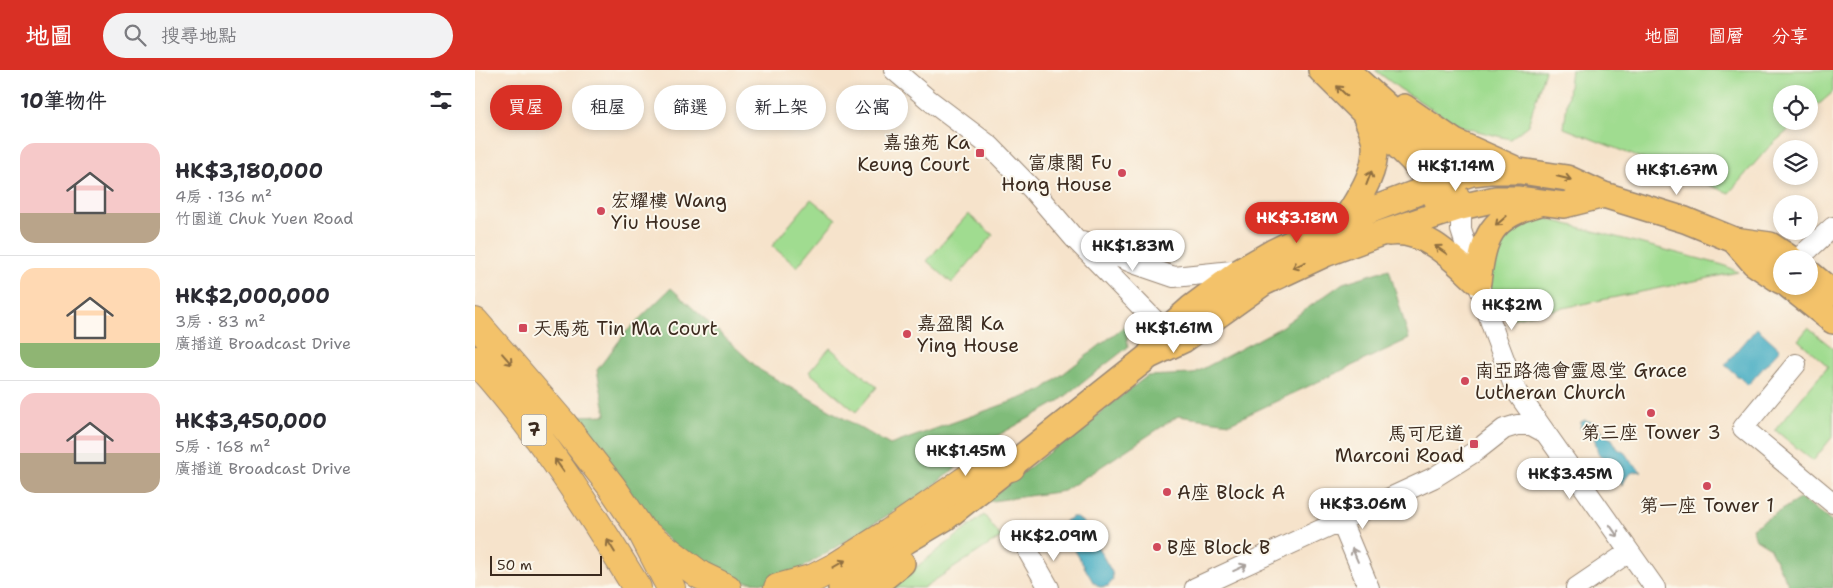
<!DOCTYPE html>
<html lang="zh-TW">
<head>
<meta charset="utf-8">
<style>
  :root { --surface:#fff; --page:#f2f2f3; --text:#2b2b33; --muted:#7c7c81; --line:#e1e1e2; --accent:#d93025 }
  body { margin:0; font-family:"Shantell Sans","LXGW WenKai TC",sans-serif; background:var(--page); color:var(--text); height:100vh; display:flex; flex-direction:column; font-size:19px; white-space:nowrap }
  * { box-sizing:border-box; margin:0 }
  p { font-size:16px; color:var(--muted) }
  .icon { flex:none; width:28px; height:28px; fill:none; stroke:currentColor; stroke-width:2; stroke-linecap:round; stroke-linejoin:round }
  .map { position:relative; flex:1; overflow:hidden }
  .details { display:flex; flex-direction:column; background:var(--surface); width:475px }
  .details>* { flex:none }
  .top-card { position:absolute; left:15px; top:15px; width:475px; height:45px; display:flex; gap:10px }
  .fabs { position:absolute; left:1298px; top:15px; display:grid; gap:10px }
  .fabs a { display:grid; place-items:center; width:45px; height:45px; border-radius:50%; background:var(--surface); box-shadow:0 2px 8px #0003; font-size:25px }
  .scale { position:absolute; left:15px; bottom:12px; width:112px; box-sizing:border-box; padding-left:5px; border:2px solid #3b2a1e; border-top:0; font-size:14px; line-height:18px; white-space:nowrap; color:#3b2a1e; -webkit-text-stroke:4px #fbf7ec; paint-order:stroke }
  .price { position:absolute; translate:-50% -42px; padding:0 11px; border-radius:18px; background:#fff; color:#222; font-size:16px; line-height:32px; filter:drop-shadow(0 1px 2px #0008) }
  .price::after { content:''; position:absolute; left:50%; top:30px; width:15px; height:11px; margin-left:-8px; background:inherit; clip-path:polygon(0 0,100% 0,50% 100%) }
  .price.active { background:var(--accent); color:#fff }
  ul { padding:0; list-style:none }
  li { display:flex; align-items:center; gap:15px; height:125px; padding:0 20px }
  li+li { border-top:1px solid var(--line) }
  li span { display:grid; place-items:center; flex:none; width:140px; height:100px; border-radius:15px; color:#555 }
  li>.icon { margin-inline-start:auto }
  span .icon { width:60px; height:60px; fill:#fffc; stroke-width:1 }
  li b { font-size:21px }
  h2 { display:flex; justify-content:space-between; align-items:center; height:60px; padding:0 20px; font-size:21px }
  .tag { padding:0 18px; border-radius:22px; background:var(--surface); box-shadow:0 2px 8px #0003; font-size:18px; line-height:45px }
  .tag.active { background:var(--accent); color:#fff }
  header { display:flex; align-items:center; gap:30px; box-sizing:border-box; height:70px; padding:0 25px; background:var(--accent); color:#fff }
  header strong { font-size:24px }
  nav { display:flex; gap:28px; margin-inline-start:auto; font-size:18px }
  .search { width:350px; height:45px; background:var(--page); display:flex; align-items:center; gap:12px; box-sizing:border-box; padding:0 18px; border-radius:28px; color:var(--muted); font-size:19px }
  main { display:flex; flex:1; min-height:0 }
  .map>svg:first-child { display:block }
  .green { fill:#a0dc90; stroke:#6e8357 }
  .forest { fill:#80bc7a; stroke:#5e734c }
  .water { fill:#41aac1; stroke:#3e6a70 }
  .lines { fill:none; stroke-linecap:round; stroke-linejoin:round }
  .minor-casing { stroke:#988674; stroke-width:22 }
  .major-casing { stroke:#988674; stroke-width:28 }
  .highway-casing { stroke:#988674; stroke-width:30 }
  .minor { stroke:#fff; stroke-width:20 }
  .major { stroke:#f3c26a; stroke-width:25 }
  .highway { stroke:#f3c26a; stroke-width:28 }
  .oneway { stroke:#8e6e40 }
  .oneway2 { stroke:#a79f9a }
  .poi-dot { fill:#d1495b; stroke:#fbf7ec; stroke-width:2 }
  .labels { text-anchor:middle; stroke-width:4; stroke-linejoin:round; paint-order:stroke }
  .shield { fill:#fbf7ec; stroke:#75685c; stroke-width:1 }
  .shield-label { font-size:18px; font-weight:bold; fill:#3b2a1e }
  .poi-label { font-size:19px; fill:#3b2a1e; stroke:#fbf7ec; text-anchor:start }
</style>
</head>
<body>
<header>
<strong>地圖</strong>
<div class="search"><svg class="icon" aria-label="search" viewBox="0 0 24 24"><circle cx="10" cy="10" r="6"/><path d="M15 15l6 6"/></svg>搜尋地點</div>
<nav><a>地圖</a><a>圖層</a><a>分享</a></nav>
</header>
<main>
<section class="details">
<h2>10筆物件<svg class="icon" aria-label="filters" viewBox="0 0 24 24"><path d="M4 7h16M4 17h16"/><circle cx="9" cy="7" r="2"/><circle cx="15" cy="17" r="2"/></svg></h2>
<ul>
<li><span style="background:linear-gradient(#f6c9c9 70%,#b9a48a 0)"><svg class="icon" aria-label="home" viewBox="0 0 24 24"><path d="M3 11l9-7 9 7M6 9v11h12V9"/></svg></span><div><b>HK$3,180,000</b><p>4房 · 136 m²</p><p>竹園道 Chuk Yuen Road</p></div></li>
<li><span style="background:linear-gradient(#ffd9b3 75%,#8fb573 0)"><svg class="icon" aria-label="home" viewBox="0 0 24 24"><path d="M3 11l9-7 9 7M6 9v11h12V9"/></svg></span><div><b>HK$2,000,000</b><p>3房 · 83 m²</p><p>廣播道 Broadcast Drive</p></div></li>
<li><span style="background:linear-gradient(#f6c9c9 60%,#b9a48a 0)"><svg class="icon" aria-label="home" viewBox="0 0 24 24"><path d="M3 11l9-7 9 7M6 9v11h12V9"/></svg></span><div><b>HK$3,450,000</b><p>5房 · 168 m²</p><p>廣播道 Broadcast Drive</p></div></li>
</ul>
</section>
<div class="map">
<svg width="1358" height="518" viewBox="0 0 1358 518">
  <rect width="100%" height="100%" fill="#fbf7ec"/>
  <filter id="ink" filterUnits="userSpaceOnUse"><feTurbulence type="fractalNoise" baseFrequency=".02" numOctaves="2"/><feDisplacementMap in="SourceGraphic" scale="10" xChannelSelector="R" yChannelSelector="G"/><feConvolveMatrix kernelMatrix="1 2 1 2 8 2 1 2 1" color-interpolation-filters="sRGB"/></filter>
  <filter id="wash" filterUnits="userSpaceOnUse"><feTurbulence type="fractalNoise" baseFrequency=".0096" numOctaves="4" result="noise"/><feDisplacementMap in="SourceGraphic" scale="20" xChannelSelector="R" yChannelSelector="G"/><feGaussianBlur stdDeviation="1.12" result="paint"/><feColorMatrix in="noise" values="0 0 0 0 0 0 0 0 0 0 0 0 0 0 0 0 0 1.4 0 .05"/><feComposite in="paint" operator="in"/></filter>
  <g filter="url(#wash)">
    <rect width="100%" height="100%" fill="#f6e3cb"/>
    <!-- green -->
    <path class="green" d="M900,0H1070L1053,55L1035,69L986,57L925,19Z
      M1096,0H1358V22L1334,43V24H1306V51H1324L1293,78L1254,123L1089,58Z
      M336,129L361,149L322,197L297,176Z
      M493,144L518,165L477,213L452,191Z
      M1061,146L1248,195L1263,202L1039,248C997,238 1019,189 1026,160Z
      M1333,258L1358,278V366L1338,391L1300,360L1353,296L1323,270Z
      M355,278L402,317L381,342L334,302Z
      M509,445L526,467L448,518H414Z"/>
    <!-- forest -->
    <path class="forest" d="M914,199L934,269L755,353L703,346L589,421L510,432L672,306L718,304L803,259L868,213Z
      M196,218L285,300L415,375L566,321L651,255L653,277L583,332L513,371L452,421L327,498L304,514L259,511L202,479L175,452L101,346L131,345L122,300L151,262Z
      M1326,428L1358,453V518H1315L1294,477L1281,469L1277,458Z"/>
    <!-- water -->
    <path class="water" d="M1282,258L1305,279L1273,315L1250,295Z
      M1110,350L1121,353L1131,366L1137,369L1143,379L1150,383L1156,392L1167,402C1156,399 1150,408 1147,416L1145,410L1139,405C1135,389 1135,394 1123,384C1121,378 1121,368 1116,364C1111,361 1108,362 1105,358L1106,352Z
      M597,447H601L609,453L637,502L638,510L633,516L625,517L618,512L590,463L589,455L590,451Z"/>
  </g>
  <g filter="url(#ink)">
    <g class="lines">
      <defs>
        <path id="minor" d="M419,0L454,30L515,76L557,119L599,168L690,261L702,267
          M986,137V160L1020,265L1041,321L1180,518
          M607,172L661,194L699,207L767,200
          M1323,189L1358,157
          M1321,294L1268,358L1358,433
          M866,451L894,518
          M554,483L574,518
          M720,518L958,408L1001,381L1029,359L1042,355H1056L1069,362
          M1101,518L1154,482"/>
        <path id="major" d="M846,0L937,90L948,104L963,132
          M871,0L916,40L961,87L967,94L981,126
          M929,37L980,72L1038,98
          M870,150C884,127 902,103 900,74C899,64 894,54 890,45
          M914,163C950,158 979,190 1003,212
          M1259,170L1279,193L1306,211
          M1334,203L1358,223
          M1003,212C1009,166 1015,147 1062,134
          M1314,216L1358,251
          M675,284L690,261L716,238L767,200L798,182L841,161L975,110L997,103L1015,101H1045L1092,108L1129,125L1210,150L1259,170L1295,175L1316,189
          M366,518L431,471L470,448L674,286L708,270L788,213L850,184L901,165L986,137L1021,129H1042L1089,135L1129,125
          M396,518L427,493"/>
        <path id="highway" d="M0,252L88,354L137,417L166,460L196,518
          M0,290C65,362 112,436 162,518
          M171,464L225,505L252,518
          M303,518L339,508L360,497L414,463L501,403L536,397"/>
      </defs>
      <!-- minor casing -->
      <use href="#minor" class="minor-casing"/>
      <!-- major casing -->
      <use href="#major" class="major-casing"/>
      <!-- highway casing -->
      <use href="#highway" class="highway-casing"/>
      <!-- minor -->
      <use href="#minor" class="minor"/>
      <!-- major -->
      <use href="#major" class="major"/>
      <!-- highway -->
      <use href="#highway" class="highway"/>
    </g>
    <!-- one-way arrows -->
    <defs><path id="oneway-shaft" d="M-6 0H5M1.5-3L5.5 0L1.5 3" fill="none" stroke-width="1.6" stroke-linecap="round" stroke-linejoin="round" transform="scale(1.25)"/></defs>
    <g class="oneway">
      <use href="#oneway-shaft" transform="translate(867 21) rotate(-136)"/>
      <use href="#oneway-shaft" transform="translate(894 108) rotate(-69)"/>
      <use href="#oneway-shaft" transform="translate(1089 108) rotate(14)"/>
      <use href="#oneway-shaft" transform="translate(1026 151) rotate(139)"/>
      <use href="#oneway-shaft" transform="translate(966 180) rotate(-145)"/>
      <use href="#oneway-shaft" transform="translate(824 195) rotate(156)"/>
      <use href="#oneway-shaft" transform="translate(32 289) rotate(49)"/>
      <use href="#oneway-shaft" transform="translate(84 395) rotate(-125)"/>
      <use href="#oneway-shaft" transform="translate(136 476) rotate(-121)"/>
      <use href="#oneway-shaft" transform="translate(364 494) rotate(-30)"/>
    </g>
    <g class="oneway2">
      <use href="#oneway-shaft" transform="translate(1139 461) rotate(55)"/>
      <use href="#oneway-shaft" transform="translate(880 485) rotate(-113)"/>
      <use href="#oneway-shaft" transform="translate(765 498) rotate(-25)"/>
    </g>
  </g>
  <!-- markers -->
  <g class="poi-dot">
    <rect x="500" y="78" width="10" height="10" rx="2.5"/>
    <circle cx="647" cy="103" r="5"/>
    <circle cx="126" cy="141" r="5"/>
    <rect x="43" y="253" width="10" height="10" rx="2.5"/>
    <circle cx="432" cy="264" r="5"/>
    <circle cx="990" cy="311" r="5"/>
    <circle cx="1176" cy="343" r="5"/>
    <rect x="994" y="369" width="10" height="10" rx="2.5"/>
    <circle cx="1232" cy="416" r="5"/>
    <circle cx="692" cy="422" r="5"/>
    <circle cx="682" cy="477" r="5"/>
  </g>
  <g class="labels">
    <!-- shield labels -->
    <rect class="shield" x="46.5" y="344.5" width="25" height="31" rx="4"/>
    <g class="shield-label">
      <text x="59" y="366">7</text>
    </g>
    <!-- poi labels -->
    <g class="poi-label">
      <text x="495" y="79" text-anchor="end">嘉強苑 Ka<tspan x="495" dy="22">Keung Court</tspan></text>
      <text x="637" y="99" text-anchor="end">富康閣 Fu<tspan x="637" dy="22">Hong House</tspan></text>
      <text x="136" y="137">宏耀樓 Wang<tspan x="136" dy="22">Yiu House</tspan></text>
      <text x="442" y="260">嘉盈閣 Ka<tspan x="442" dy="22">Ying House</tspan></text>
      <text x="58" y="265">天馬苑 Tin Ma Court</text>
      <text x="1000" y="307">南亞路德會靈恩堂 Grace<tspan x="1000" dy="22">Lutheran Church</tspan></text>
      <text x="1176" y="369" text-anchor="middle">第三座 Tower 3</text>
      <text x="989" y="370" text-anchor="end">馬可尼道<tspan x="989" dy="22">Marconi Road</tspan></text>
      <text x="702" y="429">A座 Block A</text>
      <text x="1232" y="442" text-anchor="middle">第一座 Tower 1</text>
      <text x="692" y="484">B座 Block B</text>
    </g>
  </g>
</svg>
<div class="fabs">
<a><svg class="icon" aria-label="locate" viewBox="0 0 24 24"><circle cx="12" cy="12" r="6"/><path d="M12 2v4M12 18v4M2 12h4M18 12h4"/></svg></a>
<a><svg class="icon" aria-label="layers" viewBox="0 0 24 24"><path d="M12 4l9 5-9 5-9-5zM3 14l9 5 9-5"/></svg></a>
<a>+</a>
<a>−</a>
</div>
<div class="scale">50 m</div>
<b class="price" style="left:981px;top:122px">HK$1.14M</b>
<b class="price" style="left:1202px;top:126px">HK$1.67M</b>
<b class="price active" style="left:822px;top:174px">HK$3.18M</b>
<b class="price" style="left:658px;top:202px">HK$1.83M</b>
<b class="price" style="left:1037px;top:261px">HK$2M</b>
<b class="price" style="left:699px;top:284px">HK$1.61M</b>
<b class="price" style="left:491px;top:407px">HK$1.45M</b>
<b class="price" style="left:1095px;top:430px">HK$3.45M</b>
<b class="price" style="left:888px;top:460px">HK$3.06M</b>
<b class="price" style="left:579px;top:492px">HK$2.09M</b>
<div class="top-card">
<a class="tag active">買屋</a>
<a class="tag">租屋</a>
<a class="tag">篩選</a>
<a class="tag">新上架</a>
<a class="tag">公寓</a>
</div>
</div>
</main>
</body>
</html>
